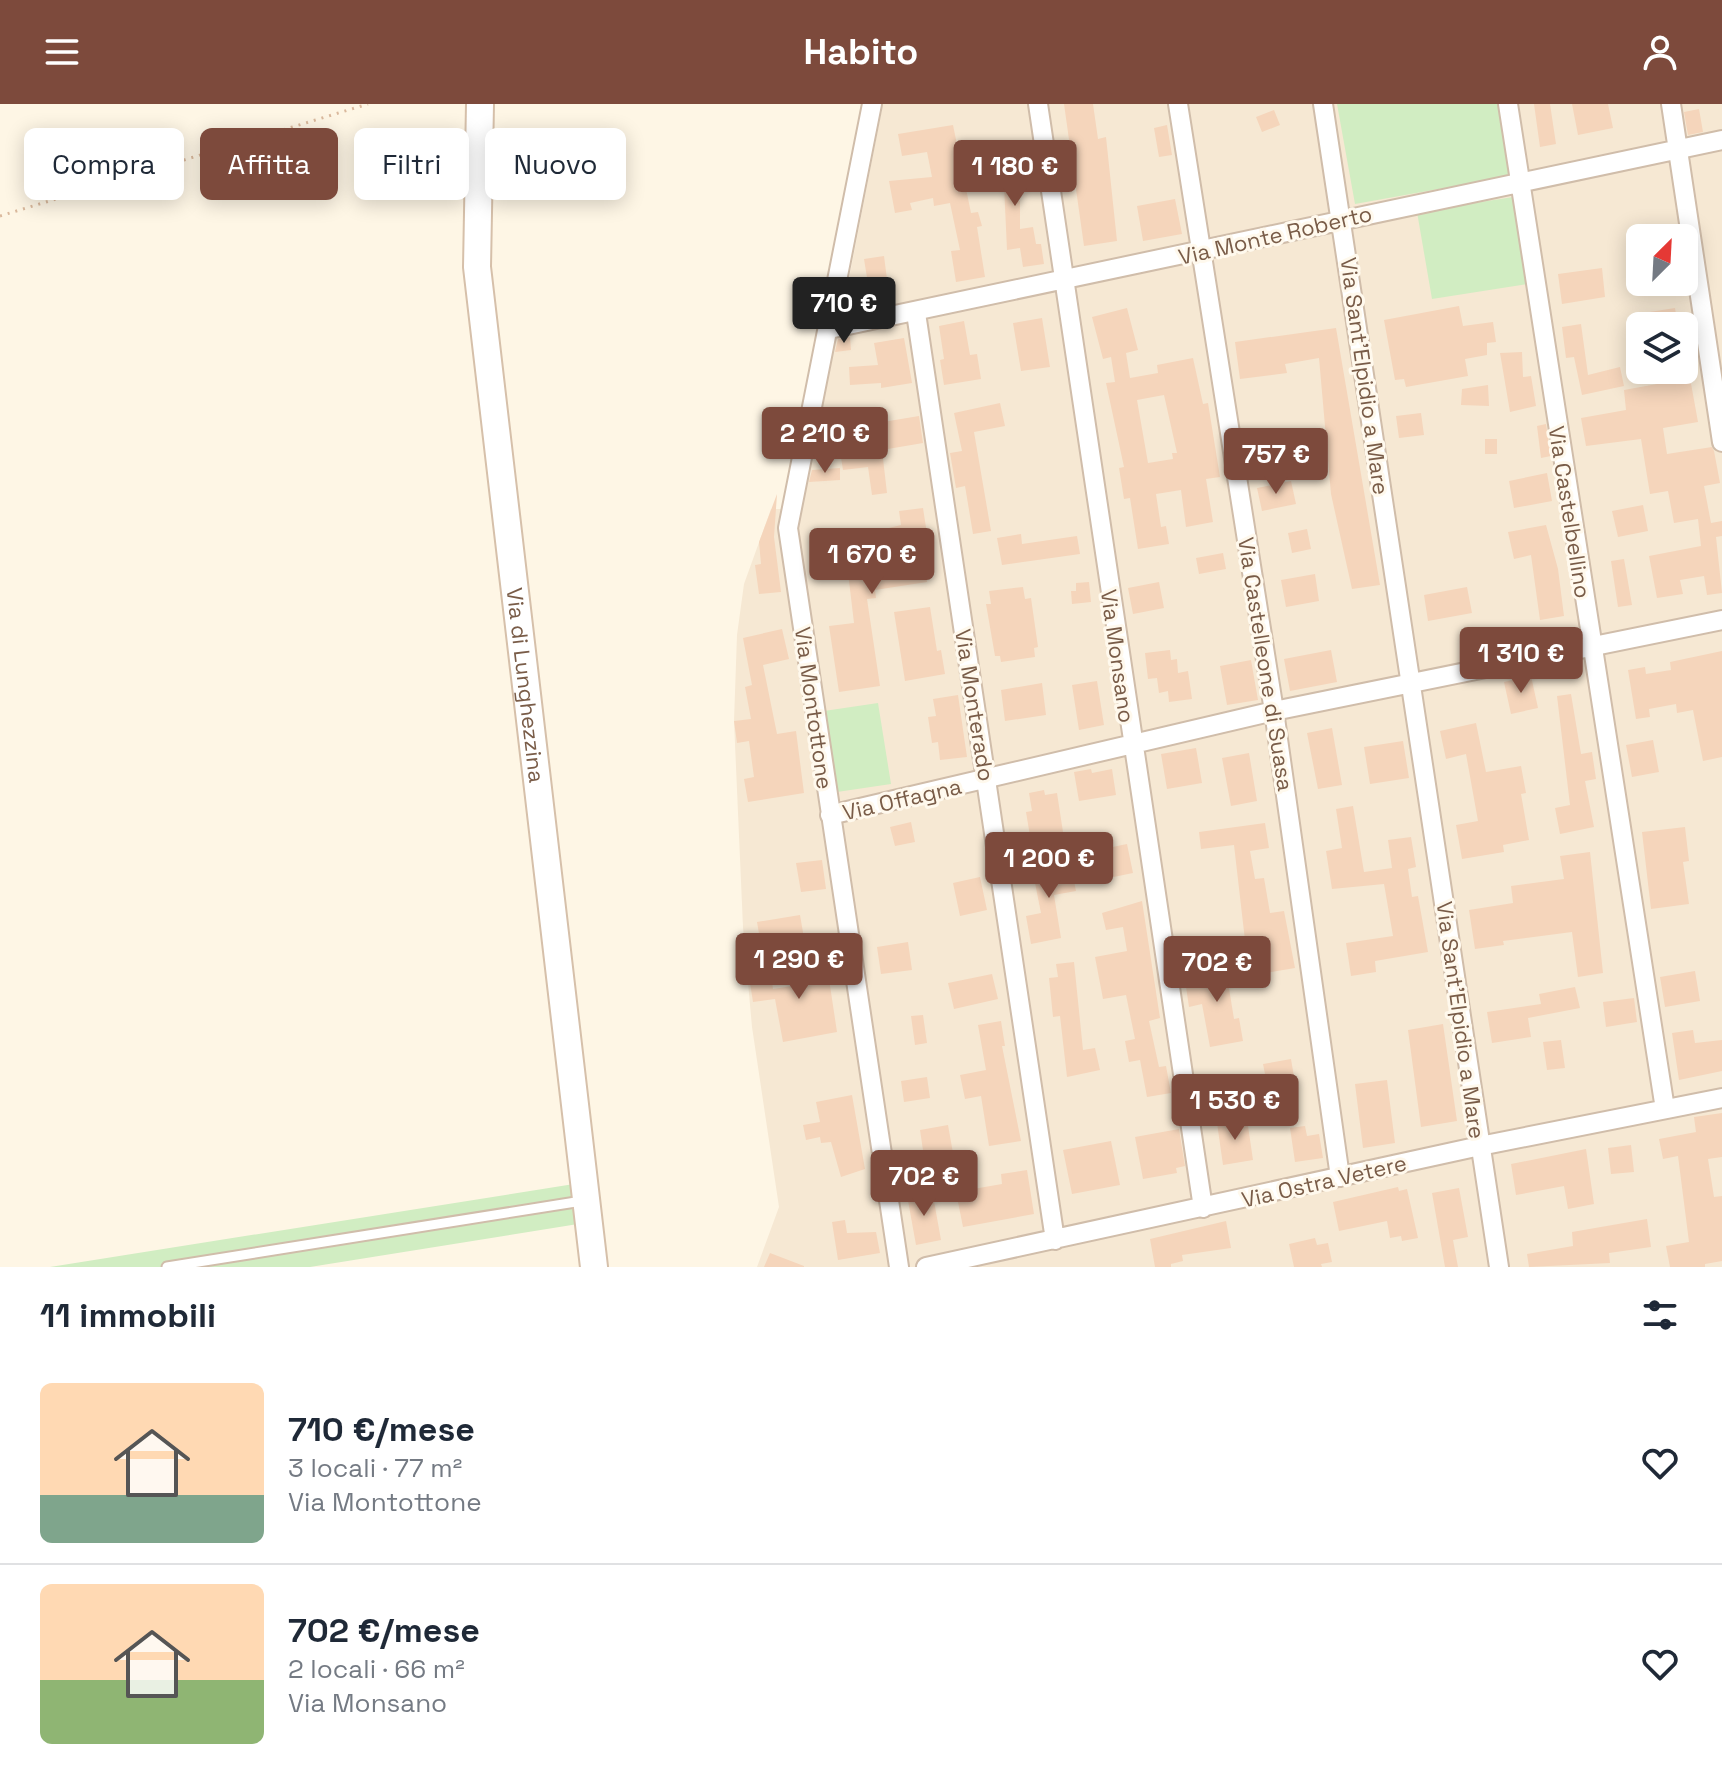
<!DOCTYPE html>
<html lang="it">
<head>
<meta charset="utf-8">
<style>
  :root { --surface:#fff; --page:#f2f2f3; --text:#1f2937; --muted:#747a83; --line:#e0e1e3; --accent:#7d4a3c }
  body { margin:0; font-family:"Space Grotesk",sans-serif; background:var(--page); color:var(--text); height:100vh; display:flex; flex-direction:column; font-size:30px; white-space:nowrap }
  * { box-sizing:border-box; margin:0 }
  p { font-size:26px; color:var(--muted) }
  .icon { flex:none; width:44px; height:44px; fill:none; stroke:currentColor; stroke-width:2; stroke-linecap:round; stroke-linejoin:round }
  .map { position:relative; height:1163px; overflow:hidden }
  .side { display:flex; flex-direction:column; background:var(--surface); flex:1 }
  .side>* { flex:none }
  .guide { position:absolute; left:24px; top:24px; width:800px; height:72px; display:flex; gap:16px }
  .needle { width:52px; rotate:24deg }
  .tools { position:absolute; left:1626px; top:120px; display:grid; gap:16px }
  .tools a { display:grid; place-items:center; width:72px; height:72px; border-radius:12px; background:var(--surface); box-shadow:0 4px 20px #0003; font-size:40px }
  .price { position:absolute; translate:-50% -68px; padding:0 18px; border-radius:8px; background:var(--accent); color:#fff; font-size:26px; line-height:52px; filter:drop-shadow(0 2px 4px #0008) }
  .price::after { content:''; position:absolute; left:50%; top:48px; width:24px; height:18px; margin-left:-12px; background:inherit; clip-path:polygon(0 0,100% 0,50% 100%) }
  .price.current { background:#222; color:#fff }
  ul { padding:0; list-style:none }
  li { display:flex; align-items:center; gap:24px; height:200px; padding:0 40px }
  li+li { border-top:2px solid var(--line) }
  li span { display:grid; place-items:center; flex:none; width:224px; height:160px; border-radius:12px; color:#555 }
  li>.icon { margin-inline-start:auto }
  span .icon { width:96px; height:96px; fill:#fffc; stroke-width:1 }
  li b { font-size:34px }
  h2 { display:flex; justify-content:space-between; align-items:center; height:96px; padding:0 40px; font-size:34px }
  .chip { padding:0 28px; border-radius:12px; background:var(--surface); box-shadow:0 4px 20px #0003; font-size:28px; line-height:72px }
  .chip.current { background:var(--accent); color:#fff }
  header { display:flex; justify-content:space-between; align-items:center; height:104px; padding:0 40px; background:var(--accent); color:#fff; font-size:36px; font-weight:600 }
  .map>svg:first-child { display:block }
  .residential { fill:#f6e8d3; fill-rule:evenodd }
  .green { fill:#d1edc2 }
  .building { fill:#f5d5bb; fill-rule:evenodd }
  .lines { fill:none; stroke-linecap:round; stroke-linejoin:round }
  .lane-casing { stroke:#d0bdaa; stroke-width:13 }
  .street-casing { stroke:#d0bdaa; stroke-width:22 }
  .secondary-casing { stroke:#d6c0aa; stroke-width:30 }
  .path { stroke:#dab99d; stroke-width:3; stroke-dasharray:2 6; stroke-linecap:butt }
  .lane { stroke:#fff; stroke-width:9 }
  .street { stroke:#fff; stroke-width:18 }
  .secondary { stroke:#fff; stroke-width:26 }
  .labels { text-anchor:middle; stroke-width:6; stroke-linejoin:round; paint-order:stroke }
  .street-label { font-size:22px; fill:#795c48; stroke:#fff9ed }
</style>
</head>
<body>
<header><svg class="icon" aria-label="menu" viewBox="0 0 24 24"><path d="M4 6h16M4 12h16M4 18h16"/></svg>Habito<svg class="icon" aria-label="person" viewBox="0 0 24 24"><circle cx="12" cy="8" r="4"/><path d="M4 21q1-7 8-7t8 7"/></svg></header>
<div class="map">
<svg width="1722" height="1163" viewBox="0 0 1722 1163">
  <rect width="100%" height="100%" fill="#fef6e5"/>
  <!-- residential -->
  <path class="residential" d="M883,0H1722V1163H757L779,1103L752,923L743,823L734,617L737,531L744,480L771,405H796L844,200ZM1640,134H1684V178H1640ZM1640,222H1684V266H1640Z"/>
  <!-- green -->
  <path class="green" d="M1337,0H1498L1511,72L1355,100Z
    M1513,93L1527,180L1432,195L1417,108Z
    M878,599L891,680L837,688L824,607Z
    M574,1080L578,1120L310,1163H50Z"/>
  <!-- building -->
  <path class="building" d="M1064,0H1093L1098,35L1106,33L1117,137L1084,142Z
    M1534,0H1550L1556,40L1540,43Z
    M1572,0H1608L1613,24L1578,31Z
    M1699,5L1703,28L1688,31L1684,8Z
    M1274,6L1280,21L1262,28L1256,13Z
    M953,21L971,109L978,108L982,122L977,123L985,173L956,178L951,147L960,146L950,99L934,102L933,94L910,99L912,106L895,109L889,77L932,73L927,48L902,52L898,30Z
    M1167,21L1172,51L1159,53L1154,24Z
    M1022,49L1026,72L1010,75L1014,97H1020V125L1033,123L1036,140H1041L1044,160L1023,163L1020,144L1007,146L1004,81L991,83L986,55Z
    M1175,95L1182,130L1143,137L1137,102Z
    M884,152L888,183L869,186L864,155Z
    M1602,164L1605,193L1562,200L1558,170Z
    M1459,202L1463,222L1493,218L1496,238L1487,239V251L1465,255L1468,272L1406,283L1404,275L1395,276L1384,216Z
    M1127,204L1138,246L1126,249L1130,274L1158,269L1157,261L1193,254L1203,300L1208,299L1220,373L1206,375L1213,418L1186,423L1181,386L1156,390L1161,423L1166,422L1169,440L1138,445L1130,394L1124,395L1119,364L1124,363L1106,279L1115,278L1111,253L1103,255L1092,213ZM1164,291L1177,349H1172L1173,355L1148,359L1137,296Z
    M1675,204L1678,222H1639L1637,210Z
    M1042,214L1050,263L1021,267L1013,219Z
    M964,217L970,251L977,250L981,275L944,281L940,256L944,255L939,222Z
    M1581,220L1588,271L1620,263L1624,282L1582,291L1574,253L1566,254L1562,223Z
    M1336,224L1380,481L1352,485L1331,390L1319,254L1285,260L1287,269L1240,275L1235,238Z
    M850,233L851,246L835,248L838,235Z
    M904,234L912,279L881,284V279L850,281L849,263L878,261L874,239Z
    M1522,248L1523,273L1531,272L1536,302L1510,308L1500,249Z
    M1690,274L1698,318L1663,324L1667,350L1712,343L1714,347L1720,379L1704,382L1711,419L1722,417V432L1716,433L1722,489L1707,491L1704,472L1680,476L1683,490L1657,494L1649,452L1701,442L1698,415L1674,419L1668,387L1650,390L1641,335L1586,342L1581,314L1626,306L1624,286Z
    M1488,281L1489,302L1461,301L1462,285Z
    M1000,299L1005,322L974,328L991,427L973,430L965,382L956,384L950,349L962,347L954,309Z
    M850,307L856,343L881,339L877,319L919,312L923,339L882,346L887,389L872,391L868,363L843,366L834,310Z
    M1421,309L1424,331L1399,334L1396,312Z
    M1546,320L1551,352L1541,354L1537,322Z
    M1485,335H1497V350H1485Z
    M840,364V376L809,378L812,366Z
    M1547,369L1552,397L1514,404L1509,377Z
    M1291,377L1296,400L1262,407L1257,384Z
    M777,390L774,433L781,488L759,490L755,461L761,460L759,438Z
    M1643,401L1648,427L1618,433L1612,407Z
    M923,404L927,430L896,434L901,460L924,457L927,478L875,486L876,494L867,495L880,582L839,588L829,522L854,519L844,435L901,421L899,407Z
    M1546,421L1558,465L1564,512L1540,516L1531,451L1514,455L1508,428Z
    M1307,425L1311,445L1292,449L1288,429Z
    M1021,430L1022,440L1077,432L1080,450L1002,461L997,434Z
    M1223,449L1226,465L1199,470L1196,454Z
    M1624,455L1632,501L1618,503L1611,457Z
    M1315,470L1319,497L1286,503L1281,476Z
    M1089,478L1091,498L1072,500L1071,487H1076V479Z
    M1159,478L1164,504L1133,510L1128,484Z
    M1023,483L1025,495L1031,494L1038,543L1034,544L1035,553L1001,558L1000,552H995L986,500H991L989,487Z
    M1467,483L1472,509L1428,517L1424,491Z
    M930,503L937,547L941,546L945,570L905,577L894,508Z
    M782,525L789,555L763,561L777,630L796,627L804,689L748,698L744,675L754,673L749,637L737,639L734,617L751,615L745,583L752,581L743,534Z
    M1170,546L1171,556L1177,555L1178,569L1188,567L1192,595L1169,598L1168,587L1159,589L1157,574L1148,575L1145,549Z
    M1331,546L1337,578L1290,587L1284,555Z
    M1722,547V653L1703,657L1693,606L1677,609L1676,600L1649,605L1650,613L1636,615L1628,566L1645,563L1646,570L1671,566L1670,558Z
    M1251,556L1258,596L1227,601L1220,562Z
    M1531,572L1538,604L1511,610L1504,578Z
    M1097,577L1104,621L1079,626L1072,581Z
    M1042,579L1046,611L1005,617L1001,586Z
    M1571,590L1581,650L1592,648L1596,675L1585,677L1594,723L1560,730L1555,704L1570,701L1557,592Z
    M958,591L967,653L940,656L938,638L932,639L928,613L936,612L933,595Z
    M1476,619L1486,668L1521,662L1526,689L1521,690L1529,736L1503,741L1504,748L1462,755L1456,721L1478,717L1466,650L1446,655L1440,627Z
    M1332,624L1342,681L1318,685L1307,629Z
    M1653,636L1659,668L1632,673L1626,641Z
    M1403,637L1409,674L1370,680L1364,643Z
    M1196,644L1202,679L1167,685L1161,650Z
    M1249,649L1257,697L1231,702L1222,654Z
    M1091,665L1092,669L1112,665L1116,691L1079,697L1074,668Z
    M1044,686L1045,691L1057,689L1063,728L1030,732L1026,708L1032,707L1029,689Z
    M1353,702L1364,768L1392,764L1388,736L1411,733L1416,763L1408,765L1412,793L1418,792L1428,848L1375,857L1376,868L1351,872L1346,839L1393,832L1384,780L1332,785L1326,747L1342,744L1336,705Z
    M911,718L915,738L895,742L890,723Z
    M1265,719L1269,744L1250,747L1255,775L1264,774L1270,809L1284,807L1295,864L1266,869L1262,843L1246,845L1234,741L1201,745L1199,728Z
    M1685,723L1689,757L1683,758L1689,800L1651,805L1642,728Z
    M1127,740L1133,769L1099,776L1093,747Z
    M1590,748L1603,869L1578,873L1572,828L1503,837L1504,841L1475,845L1469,806L1513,799L1511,782L1564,775L1560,752Z
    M822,756L826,785L801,788L796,759Z
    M1070,756L1076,787L1054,791L1061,834L1031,840L1026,812L1041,809L1032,764Z
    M980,773L987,806L960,812L953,779Z
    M1142,797L1160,914L1149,917L1159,963L1166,962L1171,989L1147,993L1140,956L1129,958L1125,937L1135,935L1126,891L1103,895L1095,853L1127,847L1123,823L1106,826L1102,809Z
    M800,811L805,840L762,847L757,818Z
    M908,838L912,866L881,870L877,843Z
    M826,855L837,928L783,938L775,895L753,898L748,866L770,863L773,885L805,880L801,858Z
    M1239,857L1241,869L1227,872L1234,915L1239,914L1243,937L1210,943L1202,900L1189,903L1185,876L1214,871L1212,861Z
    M1074,858L1083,946L1095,944L1100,966L1067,973L1060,912L1053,913L1049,874L1058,873L1056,860Z
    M1695,867L1700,897L1665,903L1660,873Z
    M992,870L998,895L954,905L948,879Z
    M1575,883L1580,904L1528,914L1531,933L1492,939L1487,908L1541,900L1539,890Z
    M1634,894L1637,918L1606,923L1603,898Z
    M923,911L927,939L915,941L911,912Z
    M1001,917L1005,942H1002L1021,1037L989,1042L981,992L965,995L960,971L986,966L978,921Z
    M1443,920L1457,1017L1421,1023L1408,926Z
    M1693,926L1695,939L1722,936V967L1679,976L1672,929Z
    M1561,936L1565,964L1547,966L1543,938Z
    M1291,955L1296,985L1269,990L1263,960Z
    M927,973L930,994L904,998L901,977Z
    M1387,976L1395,1039L1363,1044L1355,980Z
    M852,991L865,1065L841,1073L831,1038L821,1039L820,1033L806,1036L803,1021L820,1018L816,998Z
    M1722,1009V1053L1708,1055L1714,1093L1722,1092V1157L1705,1160V1163H1670L1666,1142L1689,1138L1678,1052L1663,1055L1659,1035L1696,1028L1694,1013Z
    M1247,1015L1253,1056L1223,1061L1217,1019Z
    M948,1021L953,1049L924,1053L920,1026Z
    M1305,1022L1307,1032L1319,1030L1323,1054L1295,1058L1290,1024Z
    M1179,1025L1185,1062L1176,1064L1177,1069L1143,1075L1135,1033Z
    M1111,1037L1120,1081L1072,1090L1063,1046Z
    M1631,1041L1634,1068L1611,1070L1608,1044Z
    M1586,1045L1594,1100L1568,1105L1564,1082L1516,1091L1511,1060Z
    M1027,1066L1034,1110L963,1123L956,1088L1002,1080L1001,1070Z
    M1398,1083L1399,1087L1407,1085L1418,1134L1402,1137L1401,1132L1390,1134L1387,1117L1339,1127L1333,1098Z
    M1459,1084L1468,1133L1453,1136L1458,1163H1445L1432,1089Z
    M932,1086L941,1136L916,1141L907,1091Z
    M1647,1115L1651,1143L1609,1149L1610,1159L1529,1163L1527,1150L1573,1142L1572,1128Z
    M845,1116L847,1129L876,1128L880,1149L838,1156L832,1118Z
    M1226,1117L1231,1144L1182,1151L1183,1157L1171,1160V1163H1155L1150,1135Z
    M1315,1134L1317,1141L1328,1139L1332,1158L1321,1160L1322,1163H1294L1289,1140Z
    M770,1149L804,1162V1163H764Z"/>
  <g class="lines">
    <defs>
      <path id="lane" d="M167,1163L582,1097"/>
      <path id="street" d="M872,0L788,424L899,1163
        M1038,0L1203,1104
        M1178,0L1274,607L1340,1073
        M1323,0L1499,1163
        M1508,0L1665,1005
        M1671,0L1722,338
        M916,209L1055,1136
        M829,225L1722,36
        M830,711L1274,607L1722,516
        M926,1163L1480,1042L1722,994"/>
      <g id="secondary">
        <path id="s1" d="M480,0L477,163L594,1163"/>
      </g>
    </defs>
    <!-- lane casing -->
    <use href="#lane" class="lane-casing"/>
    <!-- street casing -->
    <use href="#street" class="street-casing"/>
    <!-- secondary casing -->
    <use href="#secondary" class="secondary-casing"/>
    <!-- path -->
    <path class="path" d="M0,112L368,0"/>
    <!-- lane -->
    <use href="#lane" class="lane"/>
    <!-- street -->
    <use href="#street" class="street"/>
    <!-- secondary -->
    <use href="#secondary" class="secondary"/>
  </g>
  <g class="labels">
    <!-- street labels -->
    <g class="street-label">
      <text transform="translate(1275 131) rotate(-13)" y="8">Via Monte Roberto</text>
      <text transform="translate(1365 272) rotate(82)" y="8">Via Sant'Elpidio a Mare</text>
      <text transform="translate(1570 408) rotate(81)" y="8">Via Castelbellino</text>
      <text transform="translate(1118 552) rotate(82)" y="8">Via Monsano</text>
      <text transform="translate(1266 560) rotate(81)" y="8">Via Castelleone di Suasa</text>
      <text dy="8" stroke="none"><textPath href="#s1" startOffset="584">Via di Lunghezzina</textPath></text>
      <text transform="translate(975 601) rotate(81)" y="8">Via Monterado</text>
      <text transform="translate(814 604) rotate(82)" y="8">Via Montottone</text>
      <text transform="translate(902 695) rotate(-13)" y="8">Via Offagna</text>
      <text transform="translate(1461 916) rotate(82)" y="8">Via Sant'Elpidio a Mare</text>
      <text transform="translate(1324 1077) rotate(-13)" y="8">Via Ostra Vetere</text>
    </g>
  </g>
</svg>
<div class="tools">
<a><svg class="needle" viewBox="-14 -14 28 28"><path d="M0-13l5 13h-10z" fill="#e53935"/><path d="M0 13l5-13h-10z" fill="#747a83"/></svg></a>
<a><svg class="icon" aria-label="layers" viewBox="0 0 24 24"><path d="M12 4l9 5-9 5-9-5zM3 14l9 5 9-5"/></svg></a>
</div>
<b class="price" style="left:1015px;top:104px">1 180 €</b>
<b class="price current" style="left:844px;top:241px">710 €</b>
<b class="price" style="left:825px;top:371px">2 210 €</b>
<b class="price" style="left:1276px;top:392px">757 €</b>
<b class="price" style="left:872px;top:492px">1 670 €</b>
<b class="price" style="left:1521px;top:591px">1 310 €</b>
<b class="price" style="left:1049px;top:796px">1 200 €</b>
<b class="price" style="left:799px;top:897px">1 290 €</b>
<b class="price" style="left:1217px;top:900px">702 €</b>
<b class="price" style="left:1235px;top:1038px">1 530 €</b>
<b class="price" style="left:924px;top:1114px">702 €</b>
<div class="guide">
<a class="chip">Compra</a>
<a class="chip current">Affitta</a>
<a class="chip">Filtri</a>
<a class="chip">Nuovo</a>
</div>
</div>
<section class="side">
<h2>11 immobili<svg class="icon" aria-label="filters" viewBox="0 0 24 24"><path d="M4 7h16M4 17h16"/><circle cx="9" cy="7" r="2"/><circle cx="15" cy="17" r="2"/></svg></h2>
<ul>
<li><span style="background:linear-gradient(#ffd9b3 70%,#7fa58c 0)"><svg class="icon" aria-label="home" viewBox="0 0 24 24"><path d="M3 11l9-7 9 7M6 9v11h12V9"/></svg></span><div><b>710 €/mese</b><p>3 locali · 77 m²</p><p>Via Montottone</p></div><svg class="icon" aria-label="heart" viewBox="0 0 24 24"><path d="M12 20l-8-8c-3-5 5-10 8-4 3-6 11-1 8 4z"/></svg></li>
<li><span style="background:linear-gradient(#ffd9b3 60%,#8fb573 0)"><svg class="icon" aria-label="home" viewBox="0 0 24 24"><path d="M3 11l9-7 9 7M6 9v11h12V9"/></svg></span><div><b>702 €/mese</b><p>2 locali · 66 m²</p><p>Via Monsano</p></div><svg class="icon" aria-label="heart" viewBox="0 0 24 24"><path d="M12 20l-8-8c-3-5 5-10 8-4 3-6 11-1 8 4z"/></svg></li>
</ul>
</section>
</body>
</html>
